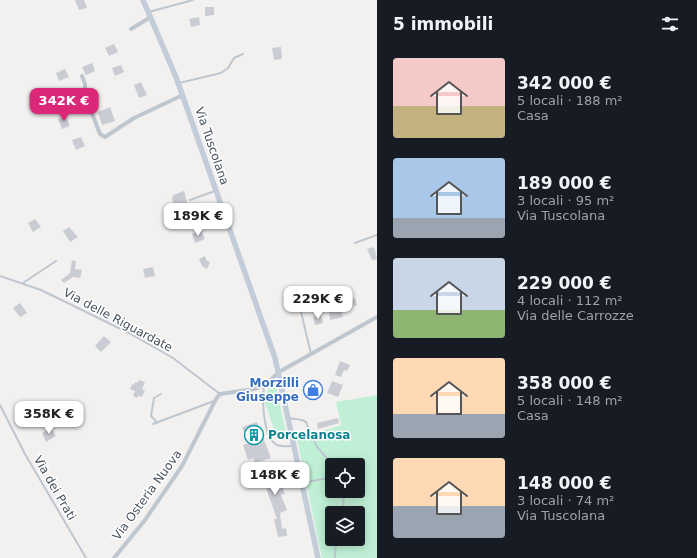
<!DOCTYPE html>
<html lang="it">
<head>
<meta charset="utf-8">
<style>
  :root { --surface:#171b24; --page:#20242c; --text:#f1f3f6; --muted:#9ea1a6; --accent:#db2777 }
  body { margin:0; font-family:"DejaVu Sans",sans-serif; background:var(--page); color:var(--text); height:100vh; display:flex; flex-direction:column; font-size:15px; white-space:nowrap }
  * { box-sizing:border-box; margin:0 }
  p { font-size:13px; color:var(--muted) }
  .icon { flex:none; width:22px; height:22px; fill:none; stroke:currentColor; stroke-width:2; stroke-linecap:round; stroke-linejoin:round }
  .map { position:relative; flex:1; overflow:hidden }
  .sheet { display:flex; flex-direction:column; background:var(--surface); width:320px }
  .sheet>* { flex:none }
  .buttons { position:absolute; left:325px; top:458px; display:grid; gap:8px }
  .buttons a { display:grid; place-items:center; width:40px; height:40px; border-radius:4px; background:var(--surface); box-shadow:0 2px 10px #0003; font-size:20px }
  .price { position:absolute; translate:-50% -34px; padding:0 9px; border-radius:8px; background:#fff; color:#222; font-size:13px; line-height:26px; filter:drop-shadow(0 1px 2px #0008) }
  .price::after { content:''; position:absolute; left:50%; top:24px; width:12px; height:9px; margin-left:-6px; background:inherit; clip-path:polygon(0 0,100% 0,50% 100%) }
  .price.current { background:var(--accent); color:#fff }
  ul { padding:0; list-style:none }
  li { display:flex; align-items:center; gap:12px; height:100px; padding:0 16px }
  li span { display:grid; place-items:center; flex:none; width:112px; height:80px; border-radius:4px; color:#555 }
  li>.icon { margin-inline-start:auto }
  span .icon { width:48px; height:48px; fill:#fffc; stroke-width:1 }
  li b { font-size:17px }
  h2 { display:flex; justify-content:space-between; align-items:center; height:48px; padding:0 16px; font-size:17px }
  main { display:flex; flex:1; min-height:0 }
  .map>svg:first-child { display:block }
  .green { fill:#bff0d5; fill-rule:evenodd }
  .building { fill:#caccd3 }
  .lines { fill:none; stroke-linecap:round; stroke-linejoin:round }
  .service { stroke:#bec7cf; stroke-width:2 }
  .minor { stroke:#bec7cf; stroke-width:4 }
  .secondary { stroke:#c3ccd9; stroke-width:5.5 }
  .labels { text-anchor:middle; stroke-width:3; stroke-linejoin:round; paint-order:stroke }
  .street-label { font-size:12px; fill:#48525e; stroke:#fff }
  .shop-label { font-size:12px; font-weight:bold; fill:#366cbe; stroke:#fff; text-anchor:end }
  .culture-label { font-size:12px; font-weight:bold; fill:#0d838f; stroke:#fff; text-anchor:start }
</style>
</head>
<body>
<main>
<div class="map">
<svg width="377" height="558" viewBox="0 0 377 558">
  <rect width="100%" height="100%" fill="#f3f0f0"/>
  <!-- green -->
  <path class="green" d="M275,381L286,433L276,435L264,400L266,393Z
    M377,395V558H322L297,439L341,425L336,402ZM332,465H358V491H332ZM332,513H358V539H332Z"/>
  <!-- building -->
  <path class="building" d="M75,0H84L87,8L79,10Z
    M205,7H214V15L205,16Z
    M199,17L200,25L191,27L189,19Z
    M114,44L118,52L109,56L105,48Z
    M281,47L282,59L274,60L272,48Z
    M92,63L95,71L86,75L82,67Z
    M121,65L124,72L115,76L112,68Z
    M65,69L69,77L59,81L56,73Z
    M141,82L147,95L139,98L134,85Z
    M110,107L115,121L102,125L98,112Z
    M66,116L70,126L62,129L58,119Z
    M81,137L85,146L76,150L72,140Z
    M184,191L189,210L179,213L176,211L172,199L173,195Z
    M35,219L41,227L33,232L28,223Z
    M69,227L78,237L70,242L63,231Z
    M201,230L205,239L195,243L192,234Z
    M374,247L377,259L372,260L367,249Z
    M205,256L207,261L210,262L207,269L202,266L199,259Z
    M72,260L76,261L75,269L82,270L80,278L73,277L64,283L61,280L70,273Z
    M153,267L155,276L145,278L143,269Z
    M355,298L357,305L347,308L345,301Z
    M20,303L27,313L20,317L13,308Z
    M341,310L343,317L330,320L329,312Z
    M321,315L323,323L315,325L313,317Z
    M104,336L111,342L101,352L95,346Z
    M340,361L350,365L347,371L344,370L341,377L335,375Z
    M139,380L145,382L142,389L145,390L142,397L138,396L137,398L133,396L135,391L130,389L132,384L134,385L135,382L137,383Z
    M332,381L343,385L338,397L327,393Z
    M76,406L78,410L81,409L84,415L79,418L80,422L75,424L69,409Z
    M338,418L339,423L318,429L317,423Z
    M257,422L271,458L255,463L253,458L248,460L243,445L248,443L242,427Z
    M51,428L56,436L46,442L42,433Z
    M275,465L285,494L281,495L287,510L280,513L282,529L286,528L287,536L278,537L274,519H277L260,471Z"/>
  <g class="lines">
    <!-- service -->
    <path class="service" d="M149,12L193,0
      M179,83L221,73L228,68L234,58L243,54
      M190,200L215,191
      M355,243L377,235
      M0,276L41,290L129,333L173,358L220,394
      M23,283L56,261
      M298,299L311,354
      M264,387C262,401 263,438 277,445C282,447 288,446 293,446
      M0,405L25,454L86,558
      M289,418L302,420L306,422L317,447L333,465
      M157,422L151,416L154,398L161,394
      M153,424L214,401
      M303,483L332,477
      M287,487L291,479L300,474
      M343,513L344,491
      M335,558L336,539"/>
    <!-- minor -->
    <path class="minor" d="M131,29L151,17
      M82,76L85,84V95L100,134L105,137L134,118L183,95
      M114,558L145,520L182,466L216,399L220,394L254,389L264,386L279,372L377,317"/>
    <!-- secondary -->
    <path class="secondary" d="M143,0L176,77L275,358L318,558"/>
  </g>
  <!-- icons -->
  <defs>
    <symbol id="shop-ring" viewBox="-11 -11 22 22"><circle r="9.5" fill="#fff" stroke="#3f7fe0" stroke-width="1.5"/><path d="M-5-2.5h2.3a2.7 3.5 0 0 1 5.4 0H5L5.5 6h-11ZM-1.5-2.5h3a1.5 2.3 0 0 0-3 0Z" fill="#3f7fe0"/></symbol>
    <symbol id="building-ring" viewBox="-11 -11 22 22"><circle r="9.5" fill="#fff" stroke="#0f9aa8" stroke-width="1.5"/><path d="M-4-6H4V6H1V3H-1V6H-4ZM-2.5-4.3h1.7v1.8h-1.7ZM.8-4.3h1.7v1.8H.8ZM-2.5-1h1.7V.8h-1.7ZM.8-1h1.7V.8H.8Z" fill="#0f9aa8"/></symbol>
  </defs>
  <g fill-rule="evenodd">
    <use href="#shop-ring" x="302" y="379" width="22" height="22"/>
    <use href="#building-ring" x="243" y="424" width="22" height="22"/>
  </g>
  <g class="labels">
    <!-- street labels -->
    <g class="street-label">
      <text transform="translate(212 146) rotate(71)" y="4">Via Tuscolana</text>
      <text transform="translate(118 320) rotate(28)" y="4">Via delle Riguardate</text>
      <text transform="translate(55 488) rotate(60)" y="4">Via dei Prati</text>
      <text transform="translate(147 495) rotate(-54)" y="4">Via Osteria Nuova</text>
    </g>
    <!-- shop labels -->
    <g class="shop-label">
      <text x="299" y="387">Morzilli<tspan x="299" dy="14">Giuseppe</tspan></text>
    </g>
    <!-- culture labels -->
    <g class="culture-label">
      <text x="268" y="439">Porcelanosa</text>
    </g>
  </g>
</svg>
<div class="buttons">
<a><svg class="icon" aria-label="locate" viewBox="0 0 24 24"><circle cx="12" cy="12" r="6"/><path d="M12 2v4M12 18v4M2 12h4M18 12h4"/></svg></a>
<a><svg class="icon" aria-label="layers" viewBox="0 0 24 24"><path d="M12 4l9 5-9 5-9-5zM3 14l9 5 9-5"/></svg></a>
</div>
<b class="price current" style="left:64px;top:122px">342K €</b>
<b class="price" style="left:198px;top:237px">189K €</b>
<b class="price" style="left:318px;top:320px">229K €</b>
<b class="price" style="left:49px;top:435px">358K €</b>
<b class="price" style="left:275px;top:496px">148K €</b>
</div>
<section class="sheet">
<h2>5 immobili<svg class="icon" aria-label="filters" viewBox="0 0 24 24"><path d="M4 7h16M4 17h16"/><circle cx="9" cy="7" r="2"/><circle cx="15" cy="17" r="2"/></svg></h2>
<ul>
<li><span style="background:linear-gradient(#f6c9c9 60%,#c2b280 0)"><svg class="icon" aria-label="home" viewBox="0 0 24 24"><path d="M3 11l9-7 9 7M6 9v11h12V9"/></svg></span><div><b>342 000 €</b><p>5 locali · 188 m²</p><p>Casa</p></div></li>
<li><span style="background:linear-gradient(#a9c7e8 75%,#9aa5b1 0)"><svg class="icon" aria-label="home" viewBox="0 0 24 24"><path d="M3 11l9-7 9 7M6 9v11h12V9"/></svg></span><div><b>189 000 €</b><p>3 locali · 95 m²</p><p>Via Tuscolana</p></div></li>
<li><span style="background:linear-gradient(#c9d6e8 65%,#8fb573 0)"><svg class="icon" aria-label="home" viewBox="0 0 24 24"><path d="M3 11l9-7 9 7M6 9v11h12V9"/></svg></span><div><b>229 000 €</b><p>4 locali · 112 m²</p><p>Via delle Carrozze</p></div></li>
<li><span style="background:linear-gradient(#ffd9b3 70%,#9aa5b1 0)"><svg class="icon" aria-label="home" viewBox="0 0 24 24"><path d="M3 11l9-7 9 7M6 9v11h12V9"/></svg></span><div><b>358 000 €</b><p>5 locali · 148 m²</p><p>Casa</p></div></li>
<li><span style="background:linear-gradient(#ffd9b3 60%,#9aa5b1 0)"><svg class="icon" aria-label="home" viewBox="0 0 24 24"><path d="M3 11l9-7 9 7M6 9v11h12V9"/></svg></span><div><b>148 000 €</b><p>3 locali · 74 m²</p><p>Via Tuscolana</p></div></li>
</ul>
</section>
</main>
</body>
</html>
